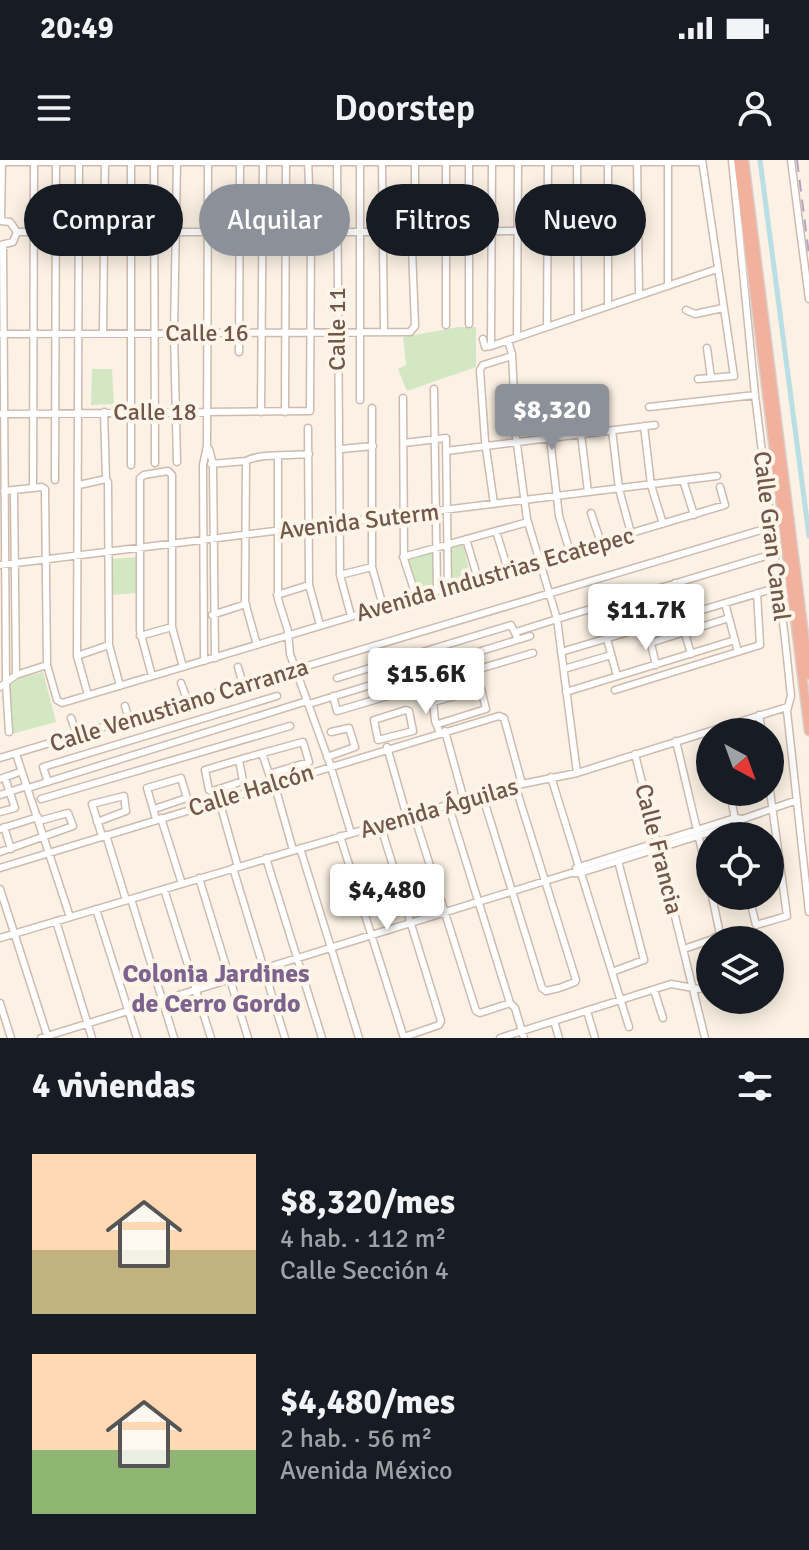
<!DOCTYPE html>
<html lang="es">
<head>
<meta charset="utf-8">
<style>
  :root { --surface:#171b24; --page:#242831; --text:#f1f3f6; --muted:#9ea1a6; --accent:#8c9099 }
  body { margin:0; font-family:Signika,sans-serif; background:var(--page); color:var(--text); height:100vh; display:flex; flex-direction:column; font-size:30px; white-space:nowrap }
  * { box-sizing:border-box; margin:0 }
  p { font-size:26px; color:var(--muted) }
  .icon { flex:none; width:44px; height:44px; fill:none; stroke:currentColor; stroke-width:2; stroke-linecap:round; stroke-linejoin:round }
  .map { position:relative; height:878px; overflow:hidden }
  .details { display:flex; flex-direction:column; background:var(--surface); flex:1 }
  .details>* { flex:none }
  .guide { position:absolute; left:24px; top:24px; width:762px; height:72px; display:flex; gap:16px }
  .needle { width:52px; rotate:139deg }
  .tools { position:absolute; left:696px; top:558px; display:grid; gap:16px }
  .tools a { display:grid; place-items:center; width:88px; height:88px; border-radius:50%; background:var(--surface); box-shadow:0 4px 20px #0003; font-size:40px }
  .price { position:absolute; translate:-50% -68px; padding:0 18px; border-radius:8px; background:#fff; color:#222; font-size:26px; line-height:52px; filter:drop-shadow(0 2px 4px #0008) }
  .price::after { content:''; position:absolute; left:50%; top:48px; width:24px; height:18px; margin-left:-12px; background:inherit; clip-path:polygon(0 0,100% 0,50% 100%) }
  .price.selected { background:var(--accent); color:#fff }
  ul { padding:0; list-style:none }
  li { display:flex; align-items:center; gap:24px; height:200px; padding:0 32px }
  li span { display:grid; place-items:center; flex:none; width:224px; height:160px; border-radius:0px; color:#555 }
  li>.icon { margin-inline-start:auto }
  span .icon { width:96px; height:96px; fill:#fffc; stroke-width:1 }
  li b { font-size:34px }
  h2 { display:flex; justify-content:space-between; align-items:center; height:96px; padding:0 32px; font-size:34px }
  .pill { padding:0 28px; border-radius:36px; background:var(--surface); box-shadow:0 4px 20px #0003; font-size:28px; line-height:72px }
  .pill.selected { background:var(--accent); color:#fff }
  .status { display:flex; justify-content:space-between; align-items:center; height:56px; padding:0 40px; background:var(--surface); direction:ltr }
  .status svg { height:22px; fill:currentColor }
  header { display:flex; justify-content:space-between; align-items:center; height:104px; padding:0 32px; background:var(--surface); font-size:36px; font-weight:600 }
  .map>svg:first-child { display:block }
  .park { fill:#d3e7c3 }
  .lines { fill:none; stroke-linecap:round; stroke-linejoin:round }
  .canal { stroke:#b9dee3; stroke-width:5 }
  .minor-casing { stroke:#cebbae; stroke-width:9 }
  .highway-casing { stroke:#d8d0cd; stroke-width:11 }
  .minor { stroke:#fff; stroke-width:6 }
  .highway { stroke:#f2b19d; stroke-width:8 }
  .rail { stroke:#b3a3c3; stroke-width:2; stroke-dasharray:12 8; stroke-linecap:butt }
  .labels { text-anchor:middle; stroke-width:8; stroke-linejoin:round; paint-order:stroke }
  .street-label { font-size:24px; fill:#72574b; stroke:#fef5e9 }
  .neighbourhood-label { font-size:26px; font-weight:bold; fill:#7e638e; stroke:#fef5e9 }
</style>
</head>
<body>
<div class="status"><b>20:49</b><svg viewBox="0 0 49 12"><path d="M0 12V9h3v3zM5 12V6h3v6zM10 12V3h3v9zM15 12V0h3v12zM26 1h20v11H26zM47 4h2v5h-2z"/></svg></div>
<header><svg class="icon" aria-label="menu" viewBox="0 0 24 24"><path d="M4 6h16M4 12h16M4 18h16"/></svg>Doorstep<svg class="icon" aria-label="person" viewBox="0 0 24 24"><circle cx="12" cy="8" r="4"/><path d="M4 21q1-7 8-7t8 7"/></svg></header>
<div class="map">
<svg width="809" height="878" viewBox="0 0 809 878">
  <rect width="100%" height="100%" fill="#fbf1e4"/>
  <!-- park -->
  <path class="park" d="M402 75a14 14 0 1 1 28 0a14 14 0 1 1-28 0Z
    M459,167H476V207L407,231L398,209L406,205L403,177Z
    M92,209H112L114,244L91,245Z
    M463,382L470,416L451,422L449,387Z
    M433,393V428L418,432L406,400Z
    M138,397L137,433L111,435V399Z
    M43,512L56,562L12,574L9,566L8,527L19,518Z"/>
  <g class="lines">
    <!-- canal -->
    <path class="canal" d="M760,0L809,376"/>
    <defs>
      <path id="minor" d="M154,0L155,303
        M360,0V240
        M382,0L384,172
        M415,0V61
        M446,0V59
        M469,0V164
        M577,0L578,156
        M637,0L639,135
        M732,0L755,235L785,479L791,536L787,551L809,752
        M791,0L809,139
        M79,1L77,496L88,535
        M337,1L340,415L351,456
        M668,1V126
        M0,2H702
        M1,60L2,0
        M0,61L10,62L17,72L13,82L0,85
        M402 75a14 14 0 1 1 28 0a14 14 0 1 1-28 0Z
        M17,72H402
        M430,72L517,71
        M446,72V165
        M3,86L6,524L9,572
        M608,146V2
        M686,150L695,154L723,148
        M547,167L548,0
        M103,173L105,0
        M0,174L410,172L415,166L412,88
        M517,177L518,1
        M483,179L485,187L491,186L717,109
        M508,181L512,194L516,277L527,359L557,459L577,613
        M491,186L492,0
        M707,188L711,218
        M239,192L240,0
        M698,219L734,216L702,0
        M434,229L437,430
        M403,238L404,399L416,436
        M649,247L755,235
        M372,248V407L383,446
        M104,252L106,319L108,322L109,485L120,526
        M261,252L263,0
        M285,252L286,0
        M0,254L310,251L311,72L308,1
        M644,266L651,325L663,364
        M308,268L309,425L320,465
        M612,270L619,329L631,373
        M581,274L588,332
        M550,278L559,356L570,392
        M404,283L446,278L448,427
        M209,289L213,304L215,498
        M341,289L373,286
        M446,291L655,265
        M278,297V439L288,471L290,494L330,604L351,673
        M246,301L245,442L257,485
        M177,302L174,173L177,1
        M211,304L246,301C260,293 291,296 309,294
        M131,305V0
        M55,320L56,0
        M683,320L694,355
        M79,325L106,319
        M33,328L34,0
        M14,330L16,515
        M4,331L42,327L45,329L47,505L57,540L62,543L725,345L720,327
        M494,344L485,281L480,210L483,205L512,196
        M591,353L601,383
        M496,371L508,410
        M466,379L478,419
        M403,397L528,362
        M0,405L717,316
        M340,415L372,407
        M675,423L680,456L691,494
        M277,435L309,425
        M725,443L738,492
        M212,455L246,444
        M557,459L776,393
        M647,467L656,505
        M516,472L557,459
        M140,476L172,467
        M607,479L617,516
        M650,483L729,458
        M561,492L779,427
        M77,496L109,485
        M204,501L203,305L207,286L208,0
        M238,507L243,525
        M564,509L611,495
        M152,516L140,471V318L144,315L168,311L172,315V467L183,507
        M337,518L511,465L518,479
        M181,523L188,542
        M0,527L16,515L47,505
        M615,530L760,485L757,433
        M566,532L735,480
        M333,536L337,551L533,493
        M309,544L530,476
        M125,546L129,560
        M406,550L409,551L413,571L378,580L374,560Z
        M759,555L762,572
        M71,558L77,575
        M438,564L486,549L481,529L433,542L435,561L440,573
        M445,571L464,640
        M676,581L710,725
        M387,587L407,657
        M262,593L270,617
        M16,594L70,757
        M635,594L705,878
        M252,596L303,582L309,602L269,614
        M327,597L355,587L349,568L331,572
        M0,598L771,367
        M239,600L243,621L213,631L209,630L205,610L248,597
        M551,617L629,867
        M0,619L17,613
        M48,622L43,607L277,536
        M274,623L293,690
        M515,625L576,820L575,822L562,827
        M28,628L307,541
        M730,632L738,676
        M482,634L542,828L546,831L559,828
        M0,635L27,626
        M41,639L290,566
        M219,640L238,707
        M448,644L510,843L515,848L524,878
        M154,649L187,638L181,618L147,628L156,659
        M0,652L15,648L5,618
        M414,655L476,851L480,853L510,843
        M161,658L182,724
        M97,662L126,651L124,636L92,644L102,676
        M380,664L441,861L439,865L404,877
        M4,667L11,689
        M0,669L38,657
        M106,675L126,740
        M340,676L404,878
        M300,688L359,878
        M0,692L73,666L68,653L39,661
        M266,698L322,878
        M0,708L499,556L504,558L522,624
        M233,708L285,878
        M576,708L735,658L743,659
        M199,718L248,878
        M0,729L48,878
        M164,729L211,878
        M749,736L756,765L787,756L770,631
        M131,739L174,878
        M96,749L137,878
        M56,761L92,878
        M0,778L464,640L522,624L577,613L787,547
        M711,780L720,774L712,736
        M684,789L710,780
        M612,812L644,800L618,701
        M654,830L663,858
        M0,843L11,878
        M587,851L595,878
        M554,861L559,878
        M41,878L571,713H580L736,664L743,659L797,640
        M500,878L671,824L699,829L710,826"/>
      <path id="highway" d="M738,0L809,571
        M744,0L809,515"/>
    </defs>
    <!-- minor casing -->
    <use href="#minor" class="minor-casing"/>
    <!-- highway casing -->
    <use href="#highway" class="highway-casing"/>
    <!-- minor -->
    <use href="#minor" class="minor"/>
    <!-- highway -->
    <use href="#highway" class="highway"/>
    <!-- rail -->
    <path class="rail" d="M797,0L809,95"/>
  </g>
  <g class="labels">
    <!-- street labels -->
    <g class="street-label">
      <text transform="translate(337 169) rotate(-90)" y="8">Calle 11</text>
      <text x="207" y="181">Calle 16</text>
      <text x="155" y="260">Calle 18</text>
      <text transform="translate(359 361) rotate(-7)" y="8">Avenida Suterm</text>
      <text transform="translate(772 376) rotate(83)" y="8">Calle Gran Canal</text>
      <text transform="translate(495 414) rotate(-16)" y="8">Avenida Industrias Ecatepec</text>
      <text transform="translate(179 545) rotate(-17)" y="8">Calle Venustiano Carranza</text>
      <text transform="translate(251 630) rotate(-17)" y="8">Calle Halcón</text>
      <text transform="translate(439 648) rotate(-16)" y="8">Avenida Águilas</text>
      <text transform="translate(659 689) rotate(76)" y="8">Calle Francia</text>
    </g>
    <!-- neighbourhood labels -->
    <g class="neighbourhood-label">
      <text x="216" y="822">Colonia Jardines<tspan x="216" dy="30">de Cerro Gordo</tspan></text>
    </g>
  </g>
</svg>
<div class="tools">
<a><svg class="needle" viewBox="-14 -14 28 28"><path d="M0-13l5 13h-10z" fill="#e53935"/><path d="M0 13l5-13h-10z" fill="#9ea1a6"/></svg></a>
<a><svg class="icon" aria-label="locate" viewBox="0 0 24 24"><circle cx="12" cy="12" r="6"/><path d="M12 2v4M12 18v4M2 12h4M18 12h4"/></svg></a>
<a><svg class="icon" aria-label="layers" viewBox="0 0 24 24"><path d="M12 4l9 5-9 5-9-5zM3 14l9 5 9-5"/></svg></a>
</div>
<b class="price selected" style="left:552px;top:292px">$8,320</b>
<b class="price" style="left:646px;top:492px">$11.7K</b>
<b class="price" style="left:426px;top:556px">$15.6K</b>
<b class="price" style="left:387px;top:772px">$4,480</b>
<div class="guide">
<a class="pill">Comprar</a>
<a class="pill selected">Alquilar</a>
<a class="pill">Filtros</a>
<a class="pill">Nuevo</a>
</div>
</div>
<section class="details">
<h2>4 viviendas<svg class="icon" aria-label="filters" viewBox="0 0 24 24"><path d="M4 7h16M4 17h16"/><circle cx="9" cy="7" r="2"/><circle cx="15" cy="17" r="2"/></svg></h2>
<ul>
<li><span style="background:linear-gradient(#ffd9b3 60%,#c2b280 0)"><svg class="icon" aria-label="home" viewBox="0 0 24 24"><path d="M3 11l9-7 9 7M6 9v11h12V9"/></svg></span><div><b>$8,320/mes</b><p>4 hab. · 112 m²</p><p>Calle Sección 4</p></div></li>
<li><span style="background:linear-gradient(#ffd9b3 60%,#8fb573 0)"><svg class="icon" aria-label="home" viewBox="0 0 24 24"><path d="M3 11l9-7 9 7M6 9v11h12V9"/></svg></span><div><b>$4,480/mes</b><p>2 hab. · 56 m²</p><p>Avenida México</p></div></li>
</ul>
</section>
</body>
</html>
